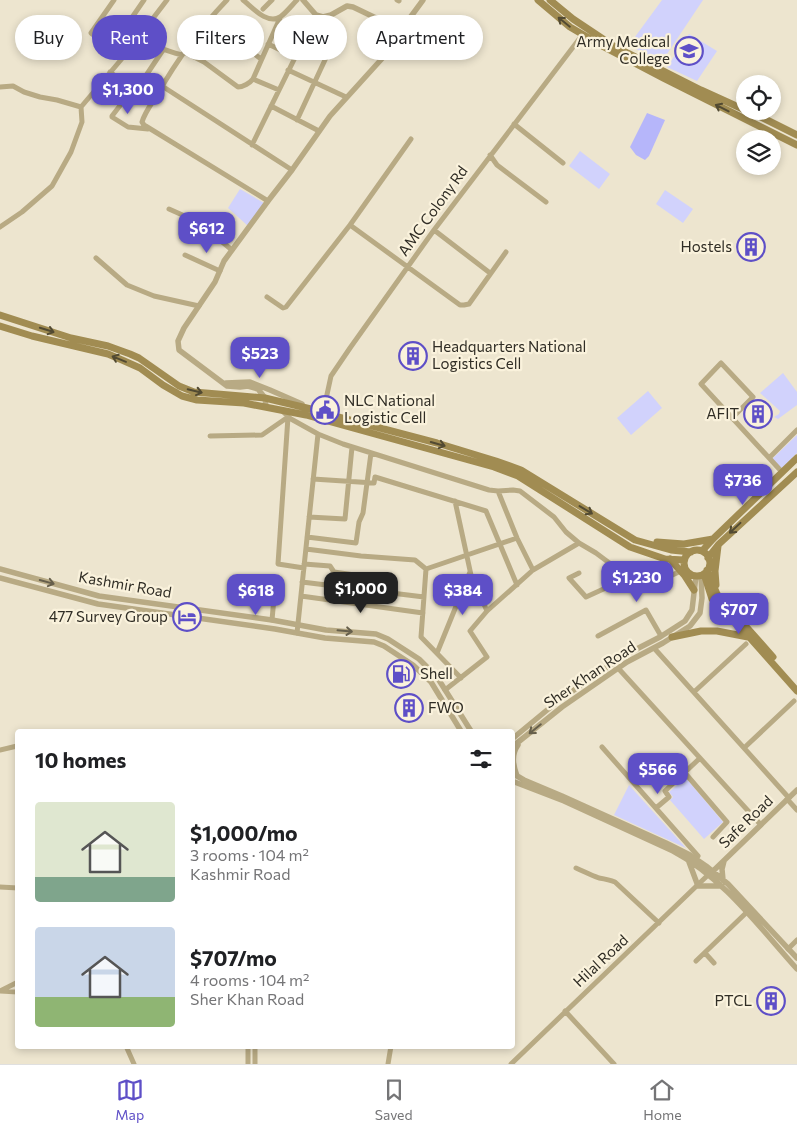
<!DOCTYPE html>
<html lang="en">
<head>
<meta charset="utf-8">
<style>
  :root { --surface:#fff; --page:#f6f6f6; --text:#202124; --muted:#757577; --line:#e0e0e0; --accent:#5e4fc7 }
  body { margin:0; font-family:Commissioner,sans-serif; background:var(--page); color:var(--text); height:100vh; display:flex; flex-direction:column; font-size:19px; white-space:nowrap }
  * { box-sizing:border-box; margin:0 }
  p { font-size:16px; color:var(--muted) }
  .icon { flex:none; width:28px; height:28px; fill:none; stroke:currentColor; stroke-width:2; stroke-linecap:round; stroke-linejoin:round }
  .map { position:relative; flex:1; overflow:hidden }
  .side { position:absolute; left:15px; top:729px; width:500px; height:320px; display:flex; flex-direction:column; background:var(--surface); border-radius:5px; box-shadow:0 2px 8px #0003 }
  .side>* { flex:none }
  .hud { position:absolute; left:15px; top:15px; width:500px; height:45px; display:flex; gap:10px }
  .tools { position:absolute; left:736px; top:75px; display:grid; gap:10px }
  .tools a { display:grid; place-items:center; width:45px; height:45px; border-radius:50%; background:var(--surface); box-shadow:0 2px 8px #0003; font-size:25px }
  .price { position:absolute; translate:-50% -42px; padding:0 11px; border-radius:10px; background:var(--accent); color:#fff; font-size:16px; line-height:32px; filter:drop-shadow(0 1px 2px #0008) }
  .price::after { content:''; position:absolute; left:50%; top:30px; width:15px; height:11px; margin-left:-8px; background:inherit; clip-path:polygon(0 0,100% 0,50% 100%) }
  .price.selected { background:#222; color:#fff }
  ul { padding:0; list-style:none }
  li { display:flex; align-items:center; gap:15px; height:125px; padding:0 20px }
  li span { display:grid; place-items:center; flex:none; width:140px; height:100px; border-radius:5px; color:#555 }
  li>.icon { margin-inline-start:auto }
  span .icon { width:60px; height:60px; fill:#fffc; stroke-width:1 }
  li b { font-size:21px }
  h2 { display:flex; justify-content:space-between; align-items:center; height:60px; padding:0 20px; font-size:21px }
  .tag { padding:0 18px; border-radius:22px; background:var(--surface); box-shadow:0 2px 8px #0003; font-size:18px; line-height:45px }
  .tag.selected { background:var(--accent); color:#fff }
  .tab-bar { display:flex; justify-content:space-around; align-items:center; height:70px; border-top:1px solid var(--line); background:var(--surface); font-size:14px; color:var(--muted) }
  .tab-bar a { display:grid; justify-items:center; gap:2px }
  .tab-bar .selected { color:var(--accent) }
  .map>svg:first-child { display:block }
  .green { fill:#d1d2fc }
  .water { fill:#b6b6fa }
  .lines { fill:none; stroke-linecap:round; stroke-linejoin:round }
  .minor { stroke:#b8aa84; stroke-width:5 }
  .tertiary { stroke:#b8aa84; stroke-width:5.5 }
  .secondary { stroke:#a18c52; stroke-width:7 }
  .oneway { stroke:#524a32 }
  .oneway2 { stroke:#665f4b }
  .labels { text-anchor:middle; stroke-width:4.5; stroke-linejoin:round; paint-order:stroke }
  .poi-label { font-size:15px; fill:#302d25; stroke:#faf2dc; text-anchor:end }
  .street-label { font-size:15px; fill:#302d25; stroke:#faf2dc }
</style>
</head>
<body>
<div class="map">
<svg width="797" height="1064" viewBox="0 0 797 1064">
  <rect width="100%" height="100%" fill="#ede5cf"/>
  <!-- green -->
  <path class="green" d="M662,0H703L661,63L629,45Z
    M689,34L717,51L697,81L667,67Z
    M580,151L610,174L599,189L569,166Z
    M240,189L264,203L248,226L228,208Z
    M665,190L693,209L683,223L656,204Z
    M783,373L797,392V405L778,419L774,417L779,414L780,411L760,393Z
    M648,391L662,408L631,435L617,418Z
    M797,435V453L781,469L771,460Z
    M686,778L723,822L704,839L670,800L673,797L669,792Z
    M629,785L686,848L614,815Z"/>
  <!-- water -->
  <path class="water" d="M647,113L665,120L649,156L645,160L636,155L630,147Z"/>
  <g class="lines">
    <!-- minor -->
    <path class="minor" d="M114,0L91,33L92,34L127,52
      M227,0C199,29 177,60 157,95C152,103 145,112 142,122L144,125L268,201
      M243,0C252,7 267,25 280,17C286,13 292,5 297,0
      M397,0L399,1
      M263,9L272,0
      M208,19L261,59
      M140,34C156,47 163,50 182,55
      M268,44L295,57
      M113,45L144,0
      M184,52L204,62L238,87C243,87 250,83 253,79L280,18
      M288,70L346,97
      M110,72L134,91L135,92L163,50
      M253,79L279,90
      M162,86L292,170
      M0,87L13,86L24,92L40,97L57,100L81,107
      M132,90L112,116V117L128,127L148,129
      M271,106L319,131
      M297,120L331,47
      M514,124L563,163
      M252,145L316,15
      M490,155L497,165L546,202
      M169,209L198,222L232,250
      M350,225L460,305H464L469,304L506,252
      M0,227L22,212L52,186L71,152L82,122L81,107L125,55L167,0
      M434,230L490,273
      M185,255L220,271
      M96,258L127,285L154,296L199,306
      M267,297L283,308L286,307L350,225L411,139
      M281,410L291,419L318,434L297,633
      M323,413L331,376L350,348L434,230L583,34
      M288,417L278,564L304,568
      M732,418L753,397L721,363L701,384L782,472
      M318,434L343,444L489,490L498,491L513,490L520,491L554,517L566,532L579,543L596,553L620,571L633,577L653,580L666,578L685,569
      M210,436L262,435L288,417
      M769,458L797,430
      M313,479L374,483L375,477L486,511L517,585
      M498,491L517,538L533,570
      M455,501L471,575L487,611
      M309,517L345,519L352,447
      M307,537L356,543L359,522L363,513L371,453
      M306,549L361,556L415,560L426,569
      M304,564L330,566L334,572L361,576
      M579,573L569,578L586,597L610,586L624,573
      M302,582L424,597
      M301,596L423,613
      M272,620L275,587
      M598,636L646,610L661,636
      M654,648L789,798
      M437,653L470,572
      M618,668L761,825
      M461,678L421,637L426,569L517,538
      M445,690L487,657L470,631L487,611L533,570L579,543
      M694,692L746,644
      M602,747L698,856
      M744,748L794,701
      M0,750L17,746
      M685,773L727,822L713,837
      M787,799L797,810
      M656,808L669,797L665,791L700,758
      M576,868C583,871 591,875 599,878C605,879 610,880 615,882L659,923
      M0,887L18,888
      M788,949L797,940
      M705,953L714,963
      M696,961L747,912
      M0,991L18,982
      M0,991L18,992
      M565,1011L614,1064
      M126,1046L134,1064
      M248,1064V1046
      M255,1064V1046
      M388,1064L391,1046
      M511,1064L708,875"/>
    <!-- tertiary -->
    <path class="tertiary" d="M303,0L316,15L323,17L331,15L347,6L353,7L401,30
      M226,383L250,382L270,390L302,404
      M266,407L265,398L258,389L248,386L240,387L227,386L179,350L178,341L184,328L215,282L224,261L268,201L292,170L330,116L397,42L401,30L423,0
      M0,569L99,596L272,620L326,630L376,634L388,639L419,659L437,677L471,731
      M0,578L98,604L275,629L325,638L374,642L384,646L413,665L431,682L461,731
      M512,739L558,701L623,656L660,637L685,621L692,610L696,576
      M512,747L562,707L627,662L663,643L690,626L700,613L702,598L701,575
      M512,773L524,780L562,796L666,843L690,855L706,866L728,884L797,958
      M517,776C513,765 511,755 518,745
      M512,781L564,801L673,851C724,878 759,927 797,969
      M689,862L698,886H722
      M710,874L797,790
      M723,880L722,869L724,861"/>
    <!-- secondary -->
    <path class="secondary" d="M538,0L570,27L604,47L663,78L797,145
      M550,0L573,19L612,45L701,90L745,110
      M749,111L797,135
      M0,315L71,338L108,346L130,354L139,358L179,386L194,392L265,398L315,410L323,413L437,443L496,461L521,470L635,540L671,550L691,552
      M0,326L32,336L108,354L122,360L140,368L163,385L182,396L197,400L244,403L306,415L494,467L518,476L630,547L665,559L684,560
      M657,542L684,544L713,539
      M684 563a13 13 0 1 1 26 0a13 13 0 1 1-26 0Z
      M702,551L714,538L797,458
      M708,558L719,544L797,472
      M670,559L685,576L694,590
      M707,570L717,594L773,657
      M704,574L712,599L750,638L797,691
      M716,585L715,571L718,546
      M672,637L701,631H717L748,637"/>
  </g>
  <!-- one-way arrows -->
  <defs><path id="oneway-shaft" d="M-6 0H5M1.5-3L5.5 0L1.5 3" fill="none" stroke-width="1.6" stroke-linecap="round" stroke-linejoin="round" transform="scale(1.25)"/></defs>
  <g class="oneway">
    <use href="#oneway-shaft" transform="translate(564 22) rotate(-141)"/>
    <use href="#oneway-shaft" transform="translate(722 108) rotate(-153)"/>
    <use href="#oneway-shaft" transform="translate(47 330) rotate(17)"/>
    <use href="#oneway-shaft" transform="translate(119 359) rotate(-158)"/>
    <use href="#oneway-shaft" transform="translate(195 391) rotate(13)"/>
    <use href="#oneway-shaft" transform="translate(438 444) rotate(16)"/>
    <use href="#oneway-shaft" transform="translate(586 510) rotate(31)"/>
    <use href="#oneway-shaft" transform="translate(735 528) rotate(137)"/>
  </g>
  <g class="oneway2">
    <use href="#oneway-shaft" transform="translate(47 582) rotate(15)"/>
    <use href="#oneway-shaft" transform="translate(345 631) rotate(5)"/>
    <use href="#oneway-shaft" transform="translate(535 729) rotate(141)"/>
  </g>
  <!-- icons -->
  <defs>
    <symbol id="university-ring" viewBox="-11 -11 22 22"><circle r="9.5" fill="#faf2dc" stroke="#5e4fc7" stroke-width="1.5"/><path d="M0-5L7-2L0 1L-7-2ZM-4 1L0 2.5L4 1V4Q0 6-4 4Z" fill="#5e4fc7"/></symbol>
    <symbol id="building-ring" viewBox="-11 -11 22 22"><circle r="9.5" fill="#faf2dc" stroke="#5e4fc7" stroke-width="1.5"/><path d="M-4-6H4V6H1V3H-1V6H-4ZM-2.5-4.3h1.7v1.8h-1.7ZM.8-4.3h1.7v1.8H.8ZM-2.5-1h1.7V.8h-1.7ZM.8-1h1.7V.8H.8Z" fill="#5e4fc7"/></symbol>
    <symbol id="civic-ring" viewBox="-11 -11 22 22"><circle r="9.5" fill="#faf2dc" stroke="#5e4fc7" stroke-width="1.5"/><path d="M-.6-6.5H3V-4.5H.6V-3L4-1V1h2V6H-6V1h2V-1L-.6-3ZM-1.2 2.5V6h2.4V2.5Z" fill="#5e4fc7"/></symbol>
    <symbol id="hotel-ring" viewBox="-11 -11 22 22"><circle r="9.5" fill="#faf2dc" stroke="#5e4fc7" stroke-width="1.5"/><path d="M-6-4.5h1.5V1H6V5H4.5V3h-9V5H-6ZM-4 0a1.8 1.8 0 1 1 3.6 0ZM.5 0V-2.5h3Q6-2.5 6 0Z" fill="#5e4fc7"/></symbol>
    <symbol id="fuel-ring" viewBox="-11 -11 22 22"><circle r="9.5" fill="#faf2dc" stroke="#5e4fc7" stroke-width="1.5"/><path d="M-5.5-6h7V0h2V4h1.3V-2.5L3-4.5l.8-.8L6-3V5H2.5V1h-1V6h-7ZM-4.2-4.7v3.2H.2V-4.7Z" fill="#5e4fc7"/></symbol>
  </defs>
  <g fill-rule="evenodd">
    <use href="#university-ring" x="673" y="35" width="32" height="32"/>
    <use href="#building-ring" x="735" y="231" width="32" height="32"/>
    <use href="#building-ring" x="397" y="340" width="32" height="32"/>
    <use href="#civic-ring" x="309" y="394" width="32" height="32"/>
    <use href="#building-ring" x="742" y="398" width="32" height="32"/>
    <use href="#hotel-ring" x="171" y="601" width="32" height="32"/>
    <use href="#fuel-ring" x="385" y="658" width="32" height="32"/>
    <use href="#building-ring" x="393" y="692" width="32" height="32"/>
    <use href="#building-ring" x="755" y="985" width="32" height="32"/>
  </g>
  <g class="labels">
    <!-- poi labels -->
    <g class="poi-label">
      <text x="670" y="47">Army Medical<tspan x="670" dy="17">College</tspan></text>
      <text x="732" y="252">Hostels</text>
      <text x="432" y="352" text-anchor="start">Headquarters National<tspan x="432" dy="17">Logistics Cell</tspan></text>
      <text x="344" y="406" text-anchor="start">NLC National<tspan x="344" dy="17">Logistic Cell</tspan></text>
      <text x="739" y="419">AFIT</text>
      <text x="168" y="622">477 Survey Group</text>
      <text x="420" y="679" text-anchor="start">Shell</text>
      <text x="428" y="713" text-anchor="start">FWO</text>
      <text x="752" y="1006">PTCL</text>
    </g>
    <!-- street labels -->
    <g class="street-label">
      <text transform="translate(433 211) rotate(-54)" y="5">AMC Colony Rd</text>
      <text transform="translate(125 585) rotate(10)" y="5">Kashmir Road</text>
      <text transform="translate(590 675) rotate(-34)" y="5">Sher Khan Road</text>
      <text transform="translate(746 822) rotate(-44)" y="5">Safe Road</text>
      <text transform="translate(601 961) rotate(-43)" y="5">Hilal Road</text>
    </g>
  </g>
</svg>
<div class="tools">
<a><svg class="icon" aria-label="locate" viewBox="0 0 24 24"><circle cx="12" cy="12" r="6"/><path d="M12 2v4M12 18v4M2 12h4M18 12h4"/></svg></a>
<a><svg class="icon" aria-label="layers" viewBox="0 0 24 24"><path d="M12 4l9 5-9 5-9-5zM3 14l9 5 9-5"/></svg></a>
</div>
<b class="price" style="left:128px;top:115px">$1,300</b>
<b class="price" style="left:207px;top:254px">$612</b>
<b class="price" style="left:260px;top:379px">$523</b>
<b class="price" style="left:743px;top:506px">$736</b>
<b class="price" style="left:637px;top:603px">$1,230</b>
<b class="price selected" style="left:361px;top:614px">$1,000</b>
<b class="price" style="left:256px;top:616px">$618</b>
<b class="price" style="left:463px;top:616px">$384</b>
<b class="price" style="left:739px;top:635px">$707</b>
<b class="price" style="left:658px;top:795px">$566</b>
<div class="hud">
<a class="tag">Buy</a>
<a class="tag selected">Rent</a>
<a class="tag">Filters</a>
<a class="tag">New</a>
<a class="tag">Apartment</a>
</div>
<section class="side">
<h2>10 homes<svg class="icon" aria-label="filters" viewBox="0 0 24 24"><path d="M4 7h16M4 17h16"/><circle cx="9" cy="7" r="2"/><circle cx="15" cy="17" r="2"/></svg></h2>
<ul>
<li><span style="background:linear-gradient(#dfe7d0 75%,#7fa58c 0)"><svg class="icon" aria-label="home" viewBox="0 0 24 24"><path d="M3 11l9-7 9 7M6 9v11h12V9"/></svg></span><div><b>$1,000/mo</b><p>3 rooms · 104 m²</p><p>Kashmir Road</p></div></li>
<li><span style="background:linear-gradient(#c9d6e8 70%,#8fb573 0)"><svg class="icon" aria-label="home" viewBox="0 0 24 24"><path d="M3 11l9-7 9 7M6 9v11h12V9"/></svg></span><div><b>$707/mo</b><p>4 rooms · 104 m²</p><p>Sher Khan Road</p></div></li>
</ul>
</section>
</div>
<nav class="tab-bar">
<a class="selected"><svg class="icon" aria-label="map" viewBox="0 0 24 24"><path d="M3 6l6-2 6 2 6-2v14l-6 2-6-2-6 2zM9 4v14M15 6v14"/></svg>Map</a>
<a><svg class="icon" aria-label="saved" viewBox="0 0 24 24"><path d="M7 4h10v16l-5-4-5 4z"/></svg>Saved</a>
<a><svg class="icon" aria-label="home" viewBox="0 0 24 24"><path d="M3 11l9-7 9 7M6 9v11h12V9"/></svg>Home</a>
</nav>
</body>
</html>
